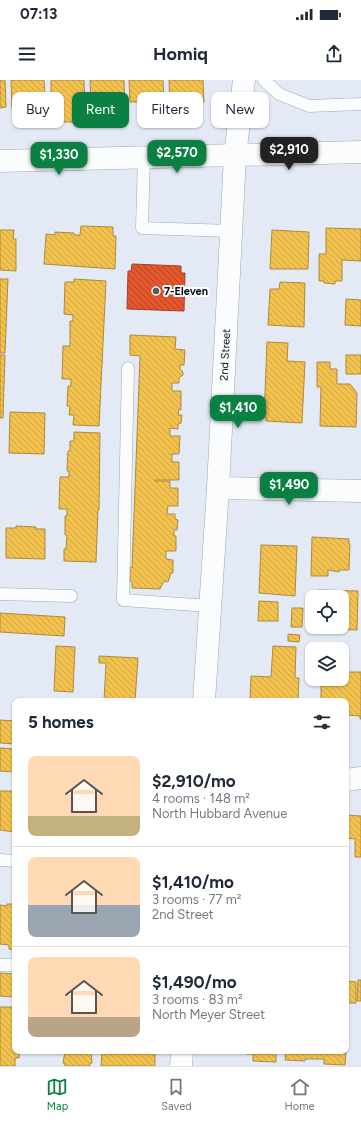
<!DOCTYPE html>
<html lang="en">
<head>
<meta charset="utf-8">
<style>
  :root { --surface:#fff; --page:#f2f2f3; --text:#1f2937; --muted:#747a83; --line:#e0e1e3; --accent:#0b8043 }
  body { margin:0; font-family:Figtree,sans-serif; background:var(--page); color:var(--text); height:100vh; display:flex; flex-direction:column; font-size:15px; white-space:nowrap }
  * { box-sizing:border-box; margin:0 }
  p { font-size:13px; color:var(--muted) }
  .icon { flex:none; width:22px; height:22px; fill:none; stroke:currentColor; stroke-width:2; stroke-linecap:round; stroke-linejoin:round }
  .map { position:relative; flex:1; overflow:hidden }
  .details { position:absolute; left:12px; top:618px; width:337px; height:356px; display:flex; flex-direction:column; background:var(--surface); border-radius:8px; box-shadow:0 1px 3px #0004 }
  .details>* { flex:none }
  .hud { position:absolute; left:12px; top:12px; width:337px; height:36px; display:flex; gap:8px }
  .fabs { position:absolute; left:305px; top:510px; display:grid; gap:8px }
  .fabs a { display:grid; place-items:center; width:44px; height:44px; border-radius:8px; background:var(--surface); box-shadow:0 1px 3px #0004; font-size:20px }
  .price { position:absolute; translate:-50% -34px; padding:0 9px; border-radius:8px; background:var(--accent); color:#fff; font-size:13px; line-height:26px; filter:drop-shadow(0 1px 2px #0008) }
  .price::after { content:''; position:absolute; left:50%; top:24px; width:12px; height:9px; margin-left:-6px; background:inherit; clip-path:polygon(0 0,100% 0,50% 100%) }
  .price.active { background:#222; color:#fff }
  ul { padding:0; list-style:none }
  li { display:flex; align-items:center; gap:12px; height:100px; padding:0 16px }
  li+li { border-top:1px solid var(--line) }
  li span { display:grid; place-items:center; flex:none; width:112px; height:80px; border-radius:8px; color:#555 }
  li>.icon { margin-inline-start:auto }
  span .icon { width:48px; height:48px; fill:#fffc; stroke-width:1 }
  li b { font-size:17px }
  h2 { display:flex; justify-content:space-between; align-items:center; height:48px; padding:0 16px; font-size:17px }
  .tag { padding:0 14px; border-radius:8px; background:var(--surface); box-shadow:0 1px 3px #0004; font-size:14px; line-height:36px }
  .tag.active { background:var(--accent); color:#fff }
  .status { display:flex; justify-content:space-between; align-items:center; height:28px; padding:0 20px; background:var(--surface); direction:ltr }
  .status svg { height:11px; fill:currentColor }
  header { display:flex; justify-content:space-between; align-items:center; height:52px; padding:0 16px; background:var(--surface); font-size:18px; font-weight:700 }
  .tabs { display:flex; justify-content:space-around; align-items:center; height:56px; border-top:1px solid var(--line); background:var(--surface); font-size:11px; color:var(--muted) }
  .tabs a { display:grid; justify-items:center; gap:2px }
  .tabs .active { color:var(--accent) }
  .map>svg:first-child { display:block }
  .homes { fill:url(#homes-back-hatch); stroke:#ac8b3c }
  .shops { fill:url(#shops-back-hatch); stroke:#a24026 }
  .lines { fill:none; stroke-linecap:round; stroke-linejoin:round }
  .service-casing { stroke:#a2a7b0; stroke-width:13 }
  .minor-casing { stroke:#a2a7b0; stroke-width:23 }
  .secondary-casing { stroke:#a2a7b0; stroke-width:23 }
  .service { stroke:#fbfcfe; stroke-width:12 }
  .minor { stroke:#fbfcfe; stroke-width:22 }
  .secondary { stroke:#fbfcfe; stroke-width:22 }
  .poi-dot { fill:#555a62; stroke:#fff; stroke-width:1.5 }
  .labels { text-anchor:middle; stroke-width:4; stroke-linejoin:round; paint-order:stroke }
  .poi-label { font-size:11px; font-weight:bold; fill:#080c13; stroke:#fff; text-anchor:start }
  .street-label { font-size:11px; fill:#080c13; stroke:#fff }
</style>
</head>
<body>
<div class="status"><b>07:13</b><svg viewBox="0 0 49 12"><path d="M0 12V9h3v3zM5 12V6h3v6zM10 12V3h3v9zM15 12V0h3v12zM26 1h20v11H26zM47 4h2v5h-2z"/></svg></div>
<header><svg class="icon" aria-label="menu" viewBox="0 0 24 24"><path d="M4 6h16M4 12h16M4 18h16"/></svg>Homiq<svg class="icon" aria-label="share" viewBox="0 0 24 24"><path d="M12 15V3M7 8l5-5 5 5M5 13v7h14v-7"/></svg></header>
<div class="map">
<svg width="361" height="986" viewBox="0 0 361 986">
  <defs>
    <pattern id="homes-back-hatch" width="6" height="6" patternUnits="userSpaceOnUse"><rect width="6" height="6" fill="#f2c14e"/><path d="M-1 5l2 2M0 0l6 6M5-1l2 2" fill="none" stroke="#cea543"/></pattern>
    <pattern id="shops-back-hatch" width="6" height="6" patternUnits="userSpaceOnUse"><rect width="6" height="6" fill="#e4572e"/><path d="M-1 5l2 2M0 0l6 6M5-1l2 2" fill="none" stroke="#b74626"/></pattern>
  </defs>
  <rect width="100%" height="100%" fill="#e3eaf6"/>
  <!-- homes -->
  <path class="homes" d="M0,0H5L6,27L0,28Z
    M11,0H44L46,30L24,31V29H12Z
    M51,0H84L85,28H83V42H62V25H51Z
    M90,0H124L125,28L103,29L102,26L91,27Z
    M129,0H163L164,25L141,26V22H130Z
    M169,0H203L204,22L192,23V25L170,26Z
    M81,146L113,147V156H116L115,189L44,184L46,154L55,155V152L74,153V155H80Z
    M326,148L361,149V181L342,180V201H335V204L324,203V201H319V174H326Z
    M0,150H14L13,159H16V191L0,190Z
    M272,150L309,152L308,189H270Z
    M0,199H8L5,273H0Z
    M74,199L106,201L99,346L73,345L74,335H69L70,326H67L68,306H71V299H62L63,266H70V241H73V235L64,234L65,202H74Z
    M280,202L305,203L304,247L268,245L270,209H279Z
    M346,219L361,220V246L345,245Z
    M130,255L176,257L175,269L185,270L184,285H180V289L183,292V295L179,298V303H172V311H181V330L179,329L178,335H182L181,343L178,344V349L170,348V356H180L179,374H172V382H179V400H155V401H170V408H178V426H168L167,434H175V439L178,440L177,450H174V456H176V471H166V479L173,480V493H171L168,502L164,501L160,509L132,508V502L130,501V487L132,488L140,276L130,275Z
    M267,262L288,263L287,281L305,282L302,343L266,341V337H264Z
    M0,275H5L3,338H0Z
    M346,275H361V294H346Z
    M317,282H330V289H337V304H350L357,313L356,347L320,346L321,307H317Z
    M10,332L45,333L44,374L9,373Z
    M74,352L100,353L99,430H98L96,482L64,481V469H66L67,455H65V436H67V429H59L60,397H69V391H67L68,371H70V361H74Z
    M16,446L36,447V449H45V479L6,478V448H16Z
    M312,457L349,459V464H350L349,490H339V492L328,490V496H311Z
    M261,465L297,466L295,516L259,513Z
    M319,510L358,511L357,550L325,549V547H342V517H319Z
    M259,521L278,522V541H258Z
    M292,528H303L302,547H291Z
    M0,533L65,537L64,556L0,552Z
    M288,554L300,555L299,562L288,561Z
    M56,566L75,567L73,612L54,611Z
    M273,566L296,567L295,598H299L298,621L250,620L251,596L271,597Z
    M99,576L138,578L135,621H104L106,583H99Z
    M343,592H361V639H360V636L346,635V621H321V599H342Z
    M0,640L15,641V664L0,663Z
    M0,668L15,669V692L0,691Z
    M13,710H15V752L0,750V711H13Z
    M346,735L361,736V777H355V759L346,758Z
    M7,824H13V826H14L13,848H15V870L9,869V865L0,864V825L7,826Z
    M0,893L15,894V917L0,916Z
    M358,900H361V921H357Z
    M346,901L356,902V923H346Z
    M0,927H15V971H20L19,978H15V986H0Z
    M65,971H91L92,983H90V986H65V984L63,983Z
    M102,971H155V986H101Z
    M246,971H276V982L253,981V974H246Z
    M286,971H346L345,985L324,984V979H305V981L285,980Z"/>
  <!-- shops -->
  <path class="shops" d="M132,184L181,186V193H185L184,231L127,229L128,191H131Z"/>
  <g class="lines">
    <defs>
      <path id="service" d="M264,0L279,14L309,26L361,24
        M144,77L142,148L231,151
        M128,288L123,520L210,526
        M0,514L71,516
        M0,780L15,781
        M0,885H15"/>
      <g id="minor">
        <path d="M218,408L361,411"/>
        <path id="s1" d="M204,621L218,408L235,76L244,0"/>
        <path d="M346,700L361,698"/>
        <path d="M181,986L182,971"/>
      </g>
      <path id="secondary" d="M0,81L361,72"/>
    </defs>
    <!-- service casing -->
    <use href="#service" class="service-casing"/>
    <!-- minor casing -->
    <use href="#minor" class="minor-casing"/>
    <!-- secondary casing -->
    <use href="#secondary" class="secondary-casing"/>
    <!-- service -->
    <use href="#service" class="service"/>
    <!-- minor -->
    <use href="#minor" class="minor"/>
    <!-- secondary -->
    <use href="#secondary" class="secondary"/>
  </g>
  <!-- markers -->
  <circle class="poi-dot" cx="156" cy="211" r="4"/>
  <g class="labels">
    <!-- poi labels -->
    <g class="poi-label">
      <text x="164" y="215">7-Eleven</text>
    </g>
    <!-- street labels -->
    <g class="street-label">
      <text dy="4" stroke="none"><textPath href="#s1" startOffset="347">2nd Street</textPath></text>
    </g>
  </g>
</svg>
<div class="fabs">
<a><svg class="icon" aria-label="locate" viewBox="0 0 24 24"><circle cx="12" cy="12" r="6"/><path d="M12 2v4M12 18v4M2 12h4M18 12h4"/></svg></a>
<a><svg class="icon" aria-label="layers" viewBox="0 0 24 24"><path d="M12 4l9 5-9 5-9-5zM3 14l9 5 9-5"/></svg></a>
</div>
<b class="price active" style="left:289px;top:91px">$2,910</b>
<b class="price" style="left:177px;top:94px">$2,570</b>
<b class="price" style="left:59px;top:96px">$1,330</b>
<b class="price" style="left:238px;top:349px">$1,410</b>
<b class="price" style="left:289px;top:426px">$1,490</b>
<div class="hud">
<a class="tag">Buy</a>
<a class="tag active">Rent</a>
<a class="tag">Filters</a>
<a class="tag">New</a>
</div>
<section class="details">
<h2>5 homes<svg class="icon" aria-label="filters" viewBox="0 0 24 24"><path d="M4 7h16M4 17h16"/><circle cx="9" cy="7" r="2"/><circle cx="15" cy="17" r="2"/></svg></h2>
<ul>
<li><span style="background:linear-gradient(#ffd9b3 75%,#c2b280 0)"><svg class="icon" aria-label="home" viewBox="0 0 24 24"><path d="M3 11l9-7 9 7M6 9v11h12V9"/></svg></span><div><b>$2,910/mo</b><p>4 rooms · 148 m²</p><p>North Hubbard Avenue</p></div></li>
<li><span style="background:linear-gradient(#ffd9b3 60%,#9aa5b1 0)"><svg class="icon" aria-label="home" viewBox="0 0 24 24"><path d="M3 11l9-7 9 7M6 9v11h12V9"/></svg></span><div><b>$1,410/mo</b><p>3 rooms · 77 m²</p><p>2nd Street</p></div></li>
<li><span style="background:linear-gradient(#ffd9b3 75%,#b9a48a 0)"><svg class="icon" aria-label="home" viewBox="0 0 24 24"><path d="M3 11l9-7 9 7M6 9v11h12V9"/></svg></span><div><b>$1,490/mo</b><p>3 rooms · 83 m²</p><p>North Meyer Street</p></div></li>
</ul>
</section>
</div>
<nav class="tabs">
<a class="active"><svg class="icon" aria-label="map" viewBox="0 0 24 24"><path d="M3 6l6-2 6 2 6-2v14l-6 2-6-2-6 2zM9 4v14M15 6v14"/></svg>Map</a>
<a><svg class="icon" aria-label="saved" viewBox="0 0 24 24"><path d="M7 4h10v16l-5-4-5 4z"/></svg>Saved</a>
<a><svg class="icon" aria-label="home" viewBox="0 0 24 24"><path d="M3 11l9-7 9 7M6 9v11h12V9"/></svg>Home</a>
</nav>
</body>
</html>
